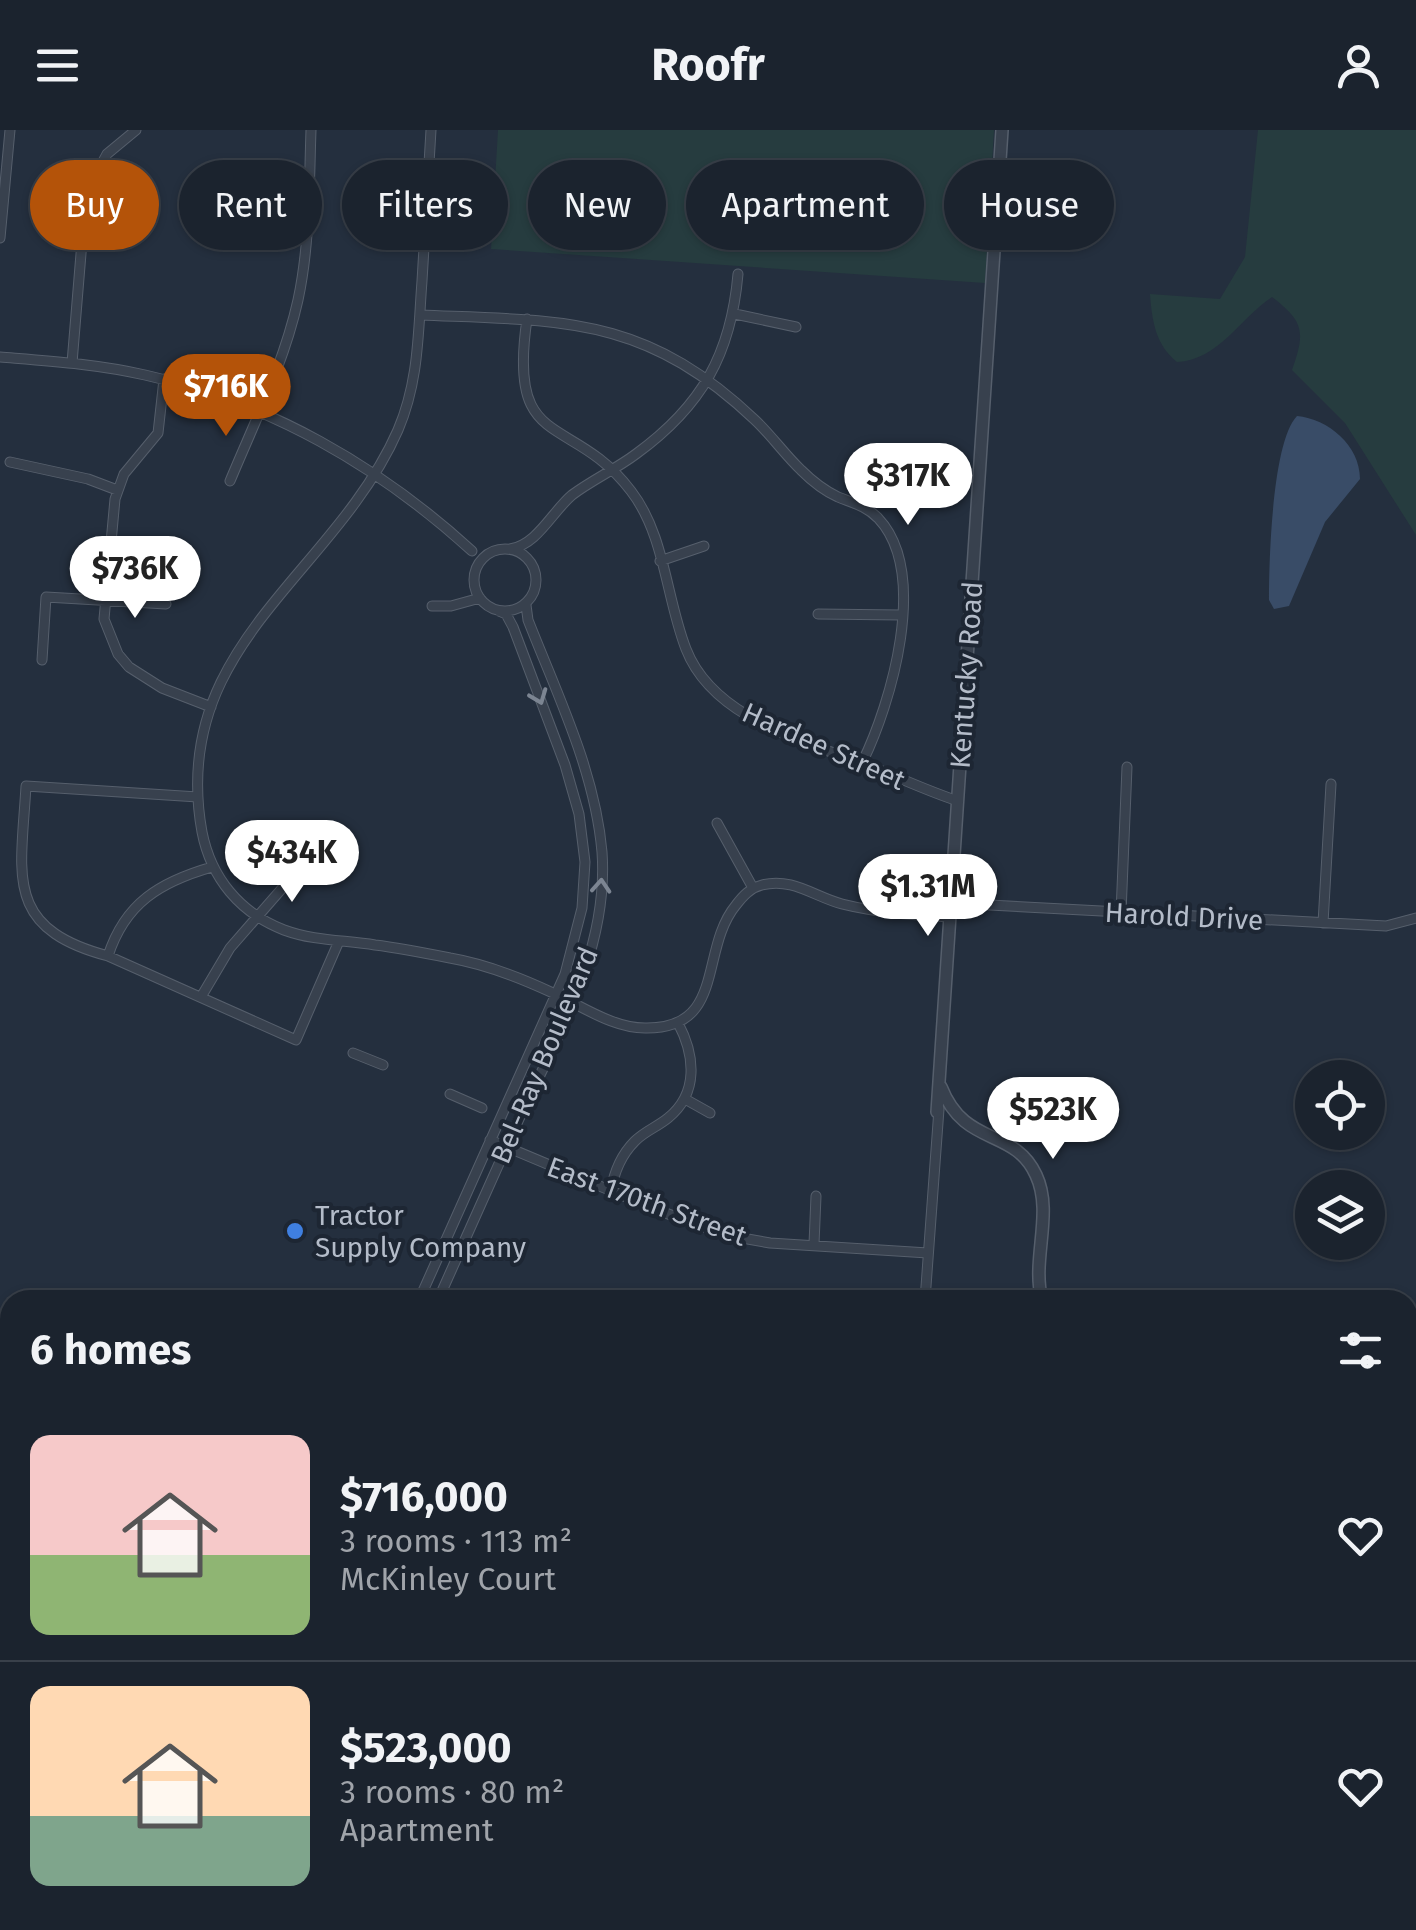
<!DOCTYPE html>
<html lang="en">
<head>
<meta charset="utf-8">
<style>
  :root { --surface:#1b232e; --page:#282f3a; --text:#f1f3f6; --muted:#a0a4aa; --line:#39404a; --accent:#b45309 }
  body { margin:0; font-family:"Fira Sans",sans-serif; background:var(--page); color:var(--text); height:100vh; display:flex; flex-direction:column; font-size:38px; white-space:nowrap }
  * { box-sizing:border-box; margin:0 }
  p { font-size:32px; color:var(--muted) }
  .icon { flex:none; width:55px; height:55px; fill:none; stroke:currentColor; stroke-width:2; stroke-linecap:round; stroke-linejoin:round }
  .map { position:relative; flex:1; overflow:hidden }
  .drawer { position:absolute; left:0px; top:1160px; width:1418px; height:640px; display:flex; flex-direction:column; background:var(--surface); border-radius:30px 30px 0 0; box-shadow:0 2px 8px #0004,0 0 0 2px var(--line) }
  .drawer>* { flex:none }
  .hud { position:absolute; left:30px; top:30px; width:1358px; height:90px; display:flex; gap:20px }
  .tools { position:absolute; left:1295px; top:930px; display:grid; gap:20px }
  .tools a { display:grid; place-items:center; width:90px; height:90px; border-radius:50%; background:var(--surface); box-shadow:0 2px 8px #0004,0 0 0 2px var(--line); font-size:50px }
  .price { position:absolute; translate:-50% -85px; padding:0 22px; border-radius:35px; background:#fff; color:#222; font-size:32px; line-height:65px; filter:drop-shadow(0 2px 5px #0008) }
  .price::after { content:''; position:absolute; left:50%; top:60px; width:30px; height:22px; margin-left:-15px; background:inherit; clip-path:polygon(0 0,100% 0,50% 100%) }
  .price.selected { background:var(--accent); color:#fff }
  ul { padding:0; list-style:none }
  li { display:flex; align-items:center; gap:30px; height:250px; padding:0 30px }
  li+li { border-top:2px solid var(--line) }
  li span { display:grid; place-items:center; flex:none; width:280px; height:200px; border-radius:20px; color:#555 }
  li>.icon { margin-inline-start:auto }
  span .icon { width:120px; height:120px; fill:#fffc; stroke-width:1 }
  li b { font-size:42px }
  h2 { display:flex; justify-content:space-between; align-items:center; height:120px; padding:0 30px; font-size:42px }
  .tag { padding:0 35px; border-radius:45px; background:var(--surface); box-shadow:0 2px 8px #0004,0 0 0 2px var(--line); font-size:35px; line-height:90px }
  .tag.selected { background:var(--accent); color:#fff }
  header { display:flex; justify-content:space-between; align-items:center; height:130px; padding:0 30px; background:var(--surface); font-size:45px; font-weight:700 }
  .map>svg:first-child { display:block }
  .green { fill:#263c3f }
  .water { fill:#394c67 }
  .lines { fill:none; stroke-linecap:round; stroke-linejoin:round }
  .stream { stroke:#394c67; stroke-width:2.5 }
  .minor-casing { stroke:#565f6c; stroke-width:11 }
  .tertiary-casing { stroke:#565f6c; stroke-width:14 }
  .secondary-casing { stroke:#565f6c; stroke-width:15 }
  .minor { stroke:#38414e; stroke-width:9 }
  .tertiary { stroke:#38414e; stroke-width:11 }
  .secondary { stroke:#465061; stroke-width:12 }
  .oneway { stroke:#7c8592 }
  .shop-dot { fill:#3f7fe0; stroke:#1d2633; stroke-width:4 }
  .labels { text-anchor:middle; stroke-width:8; stroke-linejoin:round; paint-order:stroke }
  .street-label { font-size:28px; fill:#b4bcc9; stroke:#1d2633 }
  .poi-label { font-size:28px; fill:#b4bcc9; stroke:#1d2633; text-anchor:start }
</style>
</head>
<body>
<header><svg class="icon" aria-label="menu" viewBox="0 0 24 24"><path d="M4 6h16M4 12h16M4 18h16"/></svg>Roofr<svg class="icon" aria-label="person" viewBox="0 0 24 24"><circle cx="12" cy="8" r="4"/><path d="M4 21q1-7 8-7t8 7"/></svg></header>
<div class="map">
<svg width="1416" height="1800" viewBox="0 0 1416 1800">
  <rect width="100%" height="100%" fill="#242f3e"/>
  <!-- green -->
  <path class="green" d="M498,0H994L985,153L491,119Z
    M1258,0H1416V405L1345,293L1292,240C1305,203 1305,192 1272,167C1240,188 1219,230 1177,232C1156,215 1152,192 1150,164L1220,169L1245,127Z"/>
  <!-- water -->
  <path class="water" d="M1297,286C1328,289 1360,315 1360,349L1325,392L1289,476L1274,479L1269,470C1269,431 1272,312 1297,286Z"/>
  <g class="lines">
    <!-- stream -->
    <path class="stream" d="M0,1314L10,1316"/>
    <defs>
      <path id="minor" d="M431,0C428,50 425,101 422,151C418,203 419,251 398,300C334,446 168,515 202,702C211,748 240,783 284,800C314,811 345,810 375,815C400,818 425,823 450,828C485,834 521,848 553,863C582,876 614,899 647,898C726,898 699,820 736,775C743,766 750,758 762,755C792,747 815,767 842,774C878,783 914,785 951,787
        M0,108L10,0
        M735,184L796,197
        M420,185C563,191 644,185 755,290C772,306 785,325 801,340C812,351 825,361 838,367C853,373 866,376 878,388C930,443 891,574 862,633
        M527,189C507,324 571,282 631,361C665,405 666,468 686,519C712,586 797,609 859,632C892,644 924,660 958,671
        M0,227C49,231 97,234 145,245C268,272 379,336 472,421
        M72,233L86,63L107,24L136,0
        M164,249L158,303L124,344L115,369L104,489L118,524L129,537L162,558L211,577
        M10,332L88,349L117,360
        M230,351C255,291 284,233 298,170C310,114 309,56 311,0
        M474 450a31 31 0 1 1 62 0a31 31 0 1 1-62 0Z
        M510,419C537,415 552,382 572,365C592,350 616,339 636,324C702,276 731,224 738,144
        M660,431L704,416
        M432,476H451L480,468
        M818,484L901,485
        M42,530L46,467L166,474
        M198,667L26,656C21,745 3,798 108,826L296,910L339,811
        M717,693L753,758
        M951,773L1386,796L1416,788
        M1121,783L1127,637
        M1323,793L1331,654
        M108,826C125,773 160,752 212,737
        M201,867L230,818L299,739
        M353,923L383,935
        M450,964L482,978
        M685,969L710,983
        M490,1010L652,1078L725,1105L770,1113L928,1123
        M611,1061C614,1042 621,1025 635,1011C645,1001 657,997 668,988C699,963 695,925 678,893
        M814,1114L816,1066
        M419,1170L565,844L582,778L585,732L579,684L565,635L513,497L506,484L499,481
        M438,1170C465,1110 492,1049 519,989C558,905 609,818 602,722C595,641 557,564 528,490L526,475
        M925,1170L939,979
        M1409,1248L1416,1249
        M1331,1800L1332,1790"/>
      <path id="tertiary" d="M941,957C965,1018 1014,997 1036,1045C1054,1083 1031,1130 1042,1170
        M937,982L1002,0
        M0,1771L13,1800
        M743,1800V1790"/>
      <path id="secondary" d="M0,1336L10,1337
        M1408,1415L1416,1416"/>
    </defs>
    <!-- minor casing -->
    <use href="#minor" class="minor-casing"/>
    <!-- tertiary casing -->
    <use href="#tertiary" class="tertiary-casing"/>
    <!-- secondary casing -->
    <use href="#secondary" class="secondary-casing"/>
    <!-- minor -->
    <use href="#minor" class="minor"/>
    <!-- tertiary -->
    <use href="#tertiary" class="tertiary"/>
    <!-- secondary -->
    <use href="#secondary" class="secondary"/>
  </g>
  <!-- one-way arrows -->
  <defs><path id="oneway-chevron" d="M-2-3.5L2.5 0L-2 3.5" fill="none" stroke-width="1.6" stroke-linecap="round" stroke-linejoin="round" transform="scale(2.5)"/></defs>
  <g class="oneway">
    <use href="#oneway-chevron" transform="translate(539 567) rotate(69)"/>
    <use href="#oneway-chevron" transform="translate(601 756) rotate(-86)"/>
  </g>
  <!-- markers -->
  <circle class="shop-dot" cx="295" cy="1101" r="10"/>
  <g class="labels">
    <!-- street labels -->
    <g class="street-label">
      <text transform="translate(966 545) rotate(-86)" y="10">Kentucky Road</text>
      <text transform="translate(824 616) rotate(24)" y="10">Hardee Street</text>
      <text transform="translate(1184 786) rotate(3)" y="10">Harold Drive</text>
      <text transform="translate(544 925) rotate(-67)" y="10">Bel-Ray Boulevard</text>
      <text transform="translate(647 1071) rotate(20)" y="10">East 170th Street</text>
    </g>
    <!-- poi labels -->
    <g class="poi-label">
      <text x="315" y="1095">Tractor<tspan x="315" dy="32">Supply Company</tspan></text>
    </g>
  </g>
</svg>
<div class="tools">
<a><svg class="icon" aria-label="locate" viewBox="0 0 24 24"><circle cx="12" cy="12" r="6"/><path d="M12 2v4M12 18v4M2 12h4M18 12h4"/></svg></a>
<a><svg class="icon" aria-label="layers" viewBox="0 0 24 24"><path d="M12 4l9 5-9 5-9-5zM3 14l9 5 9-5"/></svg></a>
</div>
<b class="price selected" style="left:226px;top:309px">$716K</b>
<b class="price" style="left:908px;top:398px">$317K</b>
<b class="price" style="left:135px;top:491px">$736K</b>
<b class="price" style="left:292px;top:775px">$434K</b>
<b class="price" style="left:928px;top:809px">$1.31M</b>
<b class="price" style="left:1053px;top:1032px">$523K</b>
<div class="hud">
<a class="tag selected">Buy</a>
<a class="tag">Rent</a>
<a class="tag">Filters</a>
<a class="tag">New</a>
<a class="tag">Apartment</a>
<a class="tag">House</a>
</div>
<section class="drawer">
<h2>6 homes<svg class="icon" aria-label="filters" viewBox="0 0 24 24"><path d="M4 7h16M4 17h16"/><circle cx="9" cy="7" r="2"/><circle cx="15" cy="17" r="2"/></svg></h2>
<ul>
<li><span style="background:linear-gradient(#f6c9c9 60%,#8fb573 0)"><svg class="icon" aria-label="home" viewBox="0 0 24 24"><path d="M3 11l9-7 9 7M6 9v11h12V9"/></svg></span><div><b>$716,000</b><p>3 rooms · 113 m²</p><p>McKinley Court</p></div><svg class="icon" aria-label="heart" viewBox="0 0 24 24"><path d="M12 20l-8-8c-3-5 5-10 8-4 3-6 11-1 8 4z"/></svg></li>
<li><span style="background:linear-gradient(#ffd9b3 65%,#7fa58c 0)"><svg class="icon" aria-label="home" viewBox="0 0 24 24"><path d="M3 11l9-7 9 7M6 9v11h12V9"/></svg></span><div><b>$523,000</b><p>3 rooms · 80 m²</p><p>Apartment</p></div><svg class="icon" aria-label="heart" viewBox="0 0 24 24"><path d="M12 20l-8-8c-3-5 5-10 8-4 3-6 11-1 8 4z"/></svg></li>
</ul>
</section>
</div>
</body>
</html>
